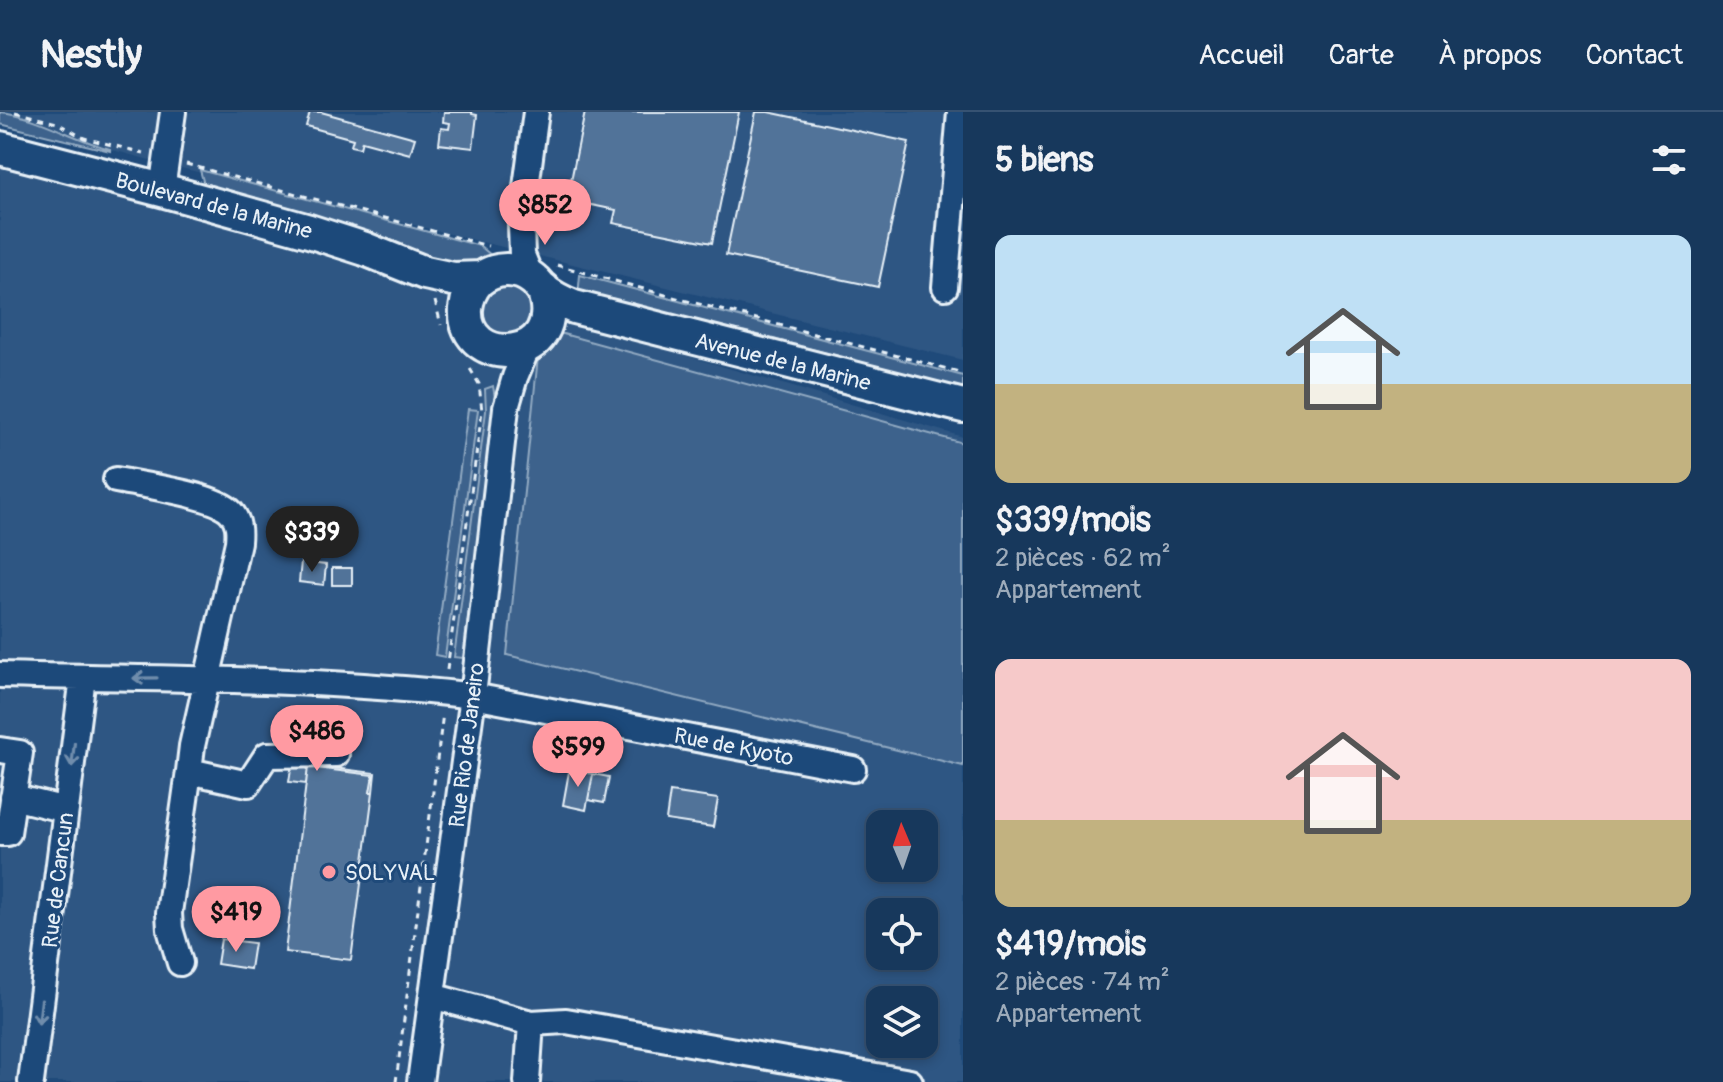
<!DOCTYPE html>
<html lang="fr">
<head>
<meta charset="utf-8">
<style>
  :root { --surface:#17385c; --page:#203f62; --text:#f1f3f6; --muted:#9eacbb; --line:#365272; --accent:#ff9aa2 }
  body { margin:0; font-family:Pangolin,sans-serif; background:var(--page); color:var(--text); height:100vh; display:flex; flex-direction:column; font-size:30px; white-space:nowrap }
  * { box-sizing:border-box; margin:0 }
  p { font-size:26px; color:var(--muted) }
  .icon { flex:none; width:44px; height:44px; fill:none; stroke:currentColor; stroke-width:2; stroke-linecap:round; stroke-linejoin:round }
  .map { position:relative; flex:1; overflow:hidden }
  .details { display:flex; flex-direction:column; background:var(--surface); width:760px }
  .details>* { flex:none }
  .needle { width:52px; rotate:358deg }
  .buttons { position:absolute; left:866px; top:698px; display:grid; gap:16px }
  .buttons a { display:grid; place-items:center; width:72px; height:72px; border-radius:16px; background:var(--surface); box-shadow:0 4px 12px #0003,0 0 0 2px var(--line); font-size:40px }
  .price { position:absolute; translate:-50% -68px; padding:0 18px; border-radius:28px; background:var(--accent); color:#111; font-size:26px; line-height:52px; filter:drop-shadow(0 2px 4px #0008) }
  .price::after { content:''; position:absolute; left:50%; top:48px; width:24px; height:18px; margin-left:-12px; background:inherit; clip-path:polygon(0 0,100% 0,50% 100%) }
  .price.selected { background:#222; color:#fff }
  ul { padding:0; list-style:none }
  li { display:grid; align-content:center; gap:16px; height:424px; padding:0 32px }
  li span { display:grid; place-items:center; height:248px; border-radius:16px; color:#555 }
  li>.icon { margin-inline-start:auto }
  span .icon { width:144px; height:144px; fill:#fffc; stroke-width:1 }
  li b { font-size:34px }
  h2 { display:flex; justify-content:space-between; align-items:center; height:96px; padding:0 32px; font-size:34px }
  header { display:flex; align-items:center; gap:48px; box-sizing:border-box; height:112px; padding:0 40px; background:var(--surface); border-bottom:2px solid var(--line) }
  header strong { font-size:38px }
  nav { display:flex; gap:44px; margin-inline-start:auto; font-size:28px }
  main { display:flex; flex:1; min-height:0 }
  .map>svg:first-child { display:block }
  .built { fill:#2e5683; fill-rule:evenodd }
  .green { fill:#3c628c; stroke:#92aac2; stroke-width:2 }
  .building { fill:#517399; stroke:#e8f1f8; stroke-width:2 }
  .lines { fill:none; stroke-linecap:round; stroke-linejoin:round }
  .minor-casing { stroke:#e8f1f8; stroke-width:30 }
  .major-casing { stroke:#e8f1f8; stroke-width:38 }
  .path { stroke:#e8f1f8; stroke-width:3; stroke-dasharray:6 6; stroke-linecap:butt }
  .minor { stroke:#1f4a7a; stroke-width:24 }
  .major { stroke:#1f4a7a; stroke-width:32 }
  .oneway { stroke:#6f8dac }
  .poi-dot { fill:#ff9aa2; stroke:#1f4a7a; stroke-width:3 }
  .labels { text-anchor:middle; stroke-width:6; stroke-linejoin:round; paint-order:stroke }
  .street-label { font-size:22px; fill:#e8f1f8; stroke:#1f4a7a }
  .poi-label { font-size:22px; fill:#e8f1f8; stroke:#1f4a7a; text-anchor:start }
</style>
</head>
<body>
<header>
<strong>Nestly</strong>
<nav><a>Accueil</a><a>Carte</a><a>À propos</a><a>Contact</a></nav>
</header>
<main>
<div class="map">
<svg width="963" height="970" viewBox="0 0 963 970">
  <rect width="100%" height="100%" fill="#1f4a7a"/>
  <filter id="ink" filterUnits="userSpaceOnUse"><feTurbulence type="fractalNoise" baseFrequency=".0125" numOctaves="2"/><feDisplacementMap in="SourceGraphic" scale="16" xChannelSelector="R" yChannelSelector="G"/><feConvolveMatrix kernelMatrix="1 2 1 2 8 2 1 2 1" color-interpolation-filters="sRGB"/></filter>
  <g filter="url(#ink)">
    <!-- built -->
    <path class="built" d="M0,0H963V248L165,52L0,8Z
      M0,45L92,69L963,325V970H0ZM880,712H924V756H880ZM880,800H924V844H880ZM880,888H924V932H880Z"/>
    <!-- green -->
    <path class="green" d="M0,0C39,4 72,27 110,37V39L0,12Z
      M200,58L480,134L492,144L490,149L458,157L205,76Z
      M580,163L963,264V277L747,220L644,200L578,184Z
      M481 199a25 25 0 1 1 50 0a25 25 0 1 1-50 0Z
      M541,216L963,331V654L507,543Z
      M493,274L495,286L463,546L454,545L486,299L485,277Z
      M468,297L478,298L445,545L435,543Z"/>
    <!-- building -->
    <path class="building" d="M310,0H321L415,26L410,42L362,29L360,36L351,34L353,27L306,14Z
      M444,0H472V2L477,3L473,36L439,32L441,16L449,17L450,11L443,10Z
      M585,0H739L712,131L613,111L616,98L567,88Z
      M756,0H768L909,30L878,175L726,143Z
      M301,450L326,453L324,473L299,470Z
      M332,456H352V473H332Z
      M292,651L375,661L373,680H370L373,663L308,655L306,672L289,670Z
      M570,654L579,656V659L593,662L586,698L563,693Z
      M308,655L373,663L370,680H373L351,848L285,840Z
      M593,662L609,665L604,691L588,688Z
      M670,680L718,687L713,715L666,708Z
      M221,827L254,831L250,857L217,852Z"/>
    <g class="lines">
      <defs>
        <path id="minor" d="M162,78L173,0
          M531,165L522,143L521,113L536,0
          M945,175L960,0
          M116,368C142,373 216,383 231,400C239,409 239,419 238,430L192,634L189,659L248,672L267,643L336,642
          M0,563C105,566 209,566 314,571C367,574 420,577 473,584L853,657
          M0,638L20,641L8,721H0
          M13,685L66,698
          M180,851L170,817L169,801L189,659
          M432,884L531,911L566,909L910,970
          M31,970L83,565
          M420,970L473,584L506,296L515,265L528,234
          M527,970L531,911"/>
        <path id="major" d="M0,36L162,78L309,119L365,137L425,161L453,167L482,166
          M543,177C570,252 462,259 466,197C467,186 471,177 478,169C494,155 518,154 534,168C537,170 539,174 542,177C550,184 564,191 574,195L963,294"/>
      </defs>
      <!-- minor casing -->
      <use href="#minor" class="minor-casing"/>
      <!-- major casing -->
      <use href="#major" class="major-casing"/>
      <!-- path -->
      <path class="path" d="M15,0L57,11L84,26L144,41
        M186,52L488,134
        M557,153L680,187L963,261
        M435,189L441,213
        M447,558L482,299L479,272L469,255
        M396,970L443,601"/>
      <!-- minor -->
      <use href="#minor" class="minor"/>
      <!-- major -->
      <use href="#major" class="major"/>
    </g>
    <!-- one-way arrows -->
    <defs><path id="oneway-shaft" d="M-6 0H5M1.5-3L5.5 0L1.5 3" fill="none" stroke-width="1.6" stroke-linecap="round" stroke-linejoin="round" transform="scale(2)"/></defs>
    <g class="oneway">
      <use href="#oneway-shaft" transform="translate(145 566) rotate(179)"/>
      <use href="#oneway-shaft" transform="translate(73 643) rotate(97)"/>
      <use href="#oneway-shaft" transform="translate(40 900) rotate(97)"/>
    </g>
  </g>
  <!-- markers -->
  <circle class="poi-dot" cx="329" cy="760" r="8"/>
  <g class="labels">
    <!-- street labels -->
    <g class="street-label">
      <text transform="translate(214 93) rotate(15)" y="8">Boulevard de la Marine</text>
      <text transform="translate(783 249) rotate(14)" y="8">Avenue de la Marine</text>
      <text transform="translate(466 633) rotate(-83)" y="8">Rue Rio de Janeiro</text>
      <text transform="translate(734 634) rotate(11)" y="8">Rue de Kyoto</text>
      <text transform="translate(57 768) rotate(-83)" y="8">Rue de Cancun</text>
    </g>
    <!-- poi labels -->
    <g class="poi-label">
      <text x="345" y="768">SOLYVAL</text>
    </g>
  </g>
</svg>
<div class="buttons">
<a><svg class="needle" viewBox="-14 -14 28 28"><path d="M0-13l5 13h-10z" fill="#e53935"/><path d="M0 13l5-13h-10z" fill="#9eacbb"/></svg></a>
<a><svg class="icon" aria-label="locate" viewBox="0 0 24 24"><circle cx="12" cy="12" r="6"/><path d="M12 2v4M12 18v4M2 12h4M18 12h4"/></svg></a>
<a><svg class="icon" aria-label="layers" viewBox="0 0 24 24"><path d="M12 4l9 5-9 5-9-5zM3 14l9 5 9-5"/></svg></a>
</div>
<b class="price" style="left:545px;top:135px">$852</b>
<b class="price selected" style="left:312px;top:462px">$339</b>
<b class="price" style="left:317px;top:661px">$486</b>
<b class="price" style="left:578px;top:677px">$599</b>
<b class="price" style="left:236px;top:842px">$419</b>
</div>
<section class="details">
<h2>5 biens<svg class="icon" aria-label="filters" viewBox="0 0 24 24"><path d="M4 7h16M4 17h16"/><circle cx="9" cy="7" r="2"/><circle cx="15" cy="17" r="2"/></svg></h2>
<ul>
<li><span style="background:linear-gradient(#bfe0f5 60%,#c2b280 0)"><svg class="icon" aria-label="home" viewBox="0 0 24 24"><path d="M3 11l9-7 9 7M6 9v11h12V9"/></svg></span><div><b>$339/mois</b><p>2 pièces · 62 m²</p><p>Appartement</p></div></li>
<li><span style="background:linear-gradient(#f6c9c9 65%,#c2b280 0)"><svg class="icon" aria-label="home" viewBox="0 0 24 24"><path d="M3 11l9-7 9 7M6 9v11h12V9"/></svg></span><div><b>$419/mois</b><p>2 pièces · 74 m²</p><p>Appartement</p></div></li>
</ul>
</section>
</main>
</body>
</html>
